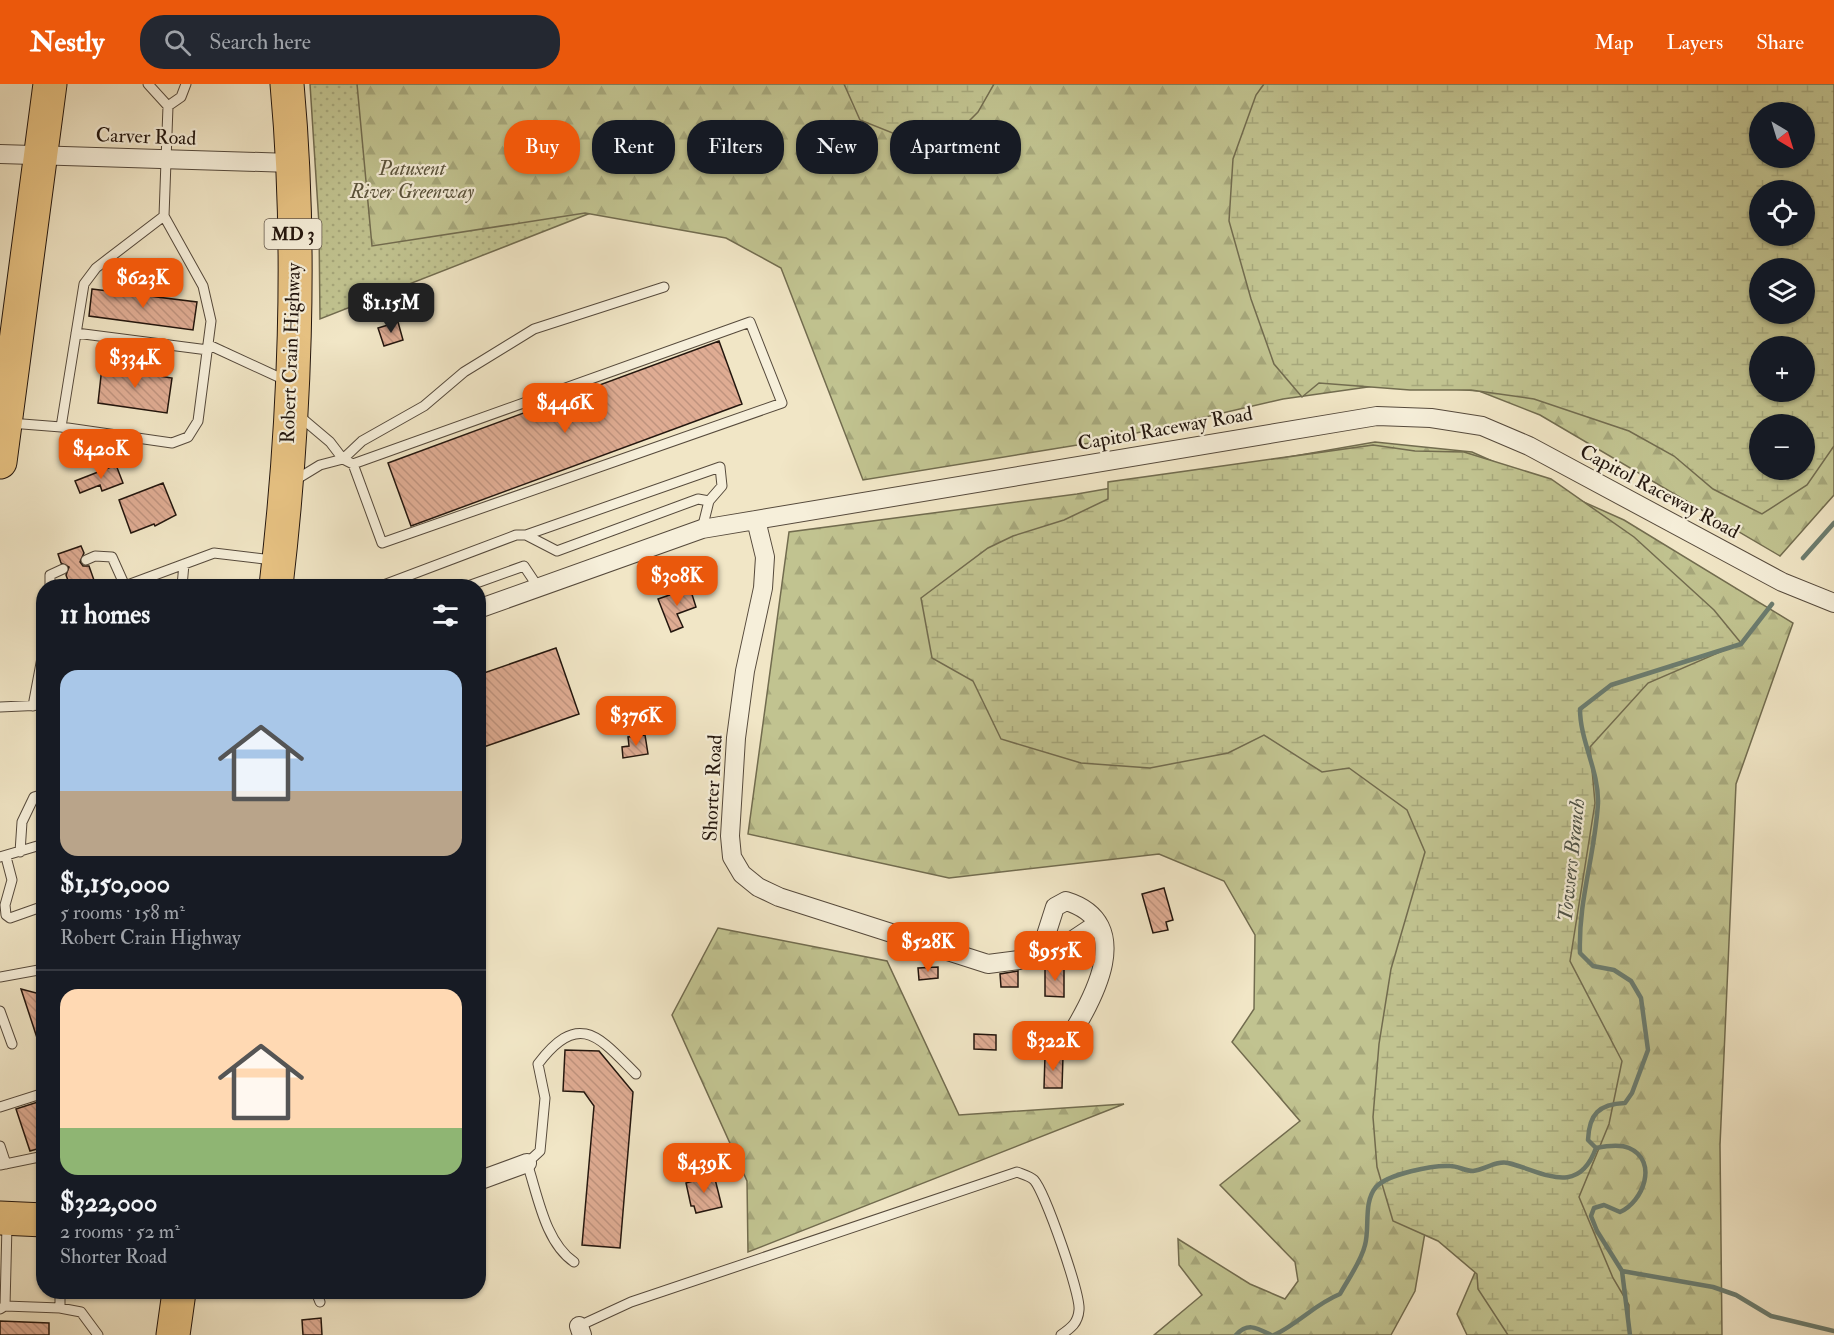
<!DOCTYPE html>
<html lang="en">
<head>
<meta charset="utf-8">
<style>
  :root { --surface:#171b24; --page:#242831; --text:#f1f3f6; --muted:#9ea1a6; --line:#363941; --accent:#ea580c }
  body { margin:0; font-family:"IM FELL Double Pica",serif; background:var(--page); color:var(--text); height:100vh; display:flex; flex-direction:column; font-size:22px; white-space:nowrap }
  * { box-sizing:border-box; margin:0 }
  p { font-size:20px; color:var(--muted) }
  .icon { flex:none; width:33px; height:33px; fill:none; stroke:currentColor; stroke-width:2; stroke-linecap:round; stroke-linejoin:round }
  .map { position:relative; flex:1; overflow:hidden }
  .side { position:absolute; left:36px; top:495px; width:450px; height:720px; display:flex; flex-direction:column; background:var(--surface); border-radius:24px; box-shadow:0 2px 4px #0004 }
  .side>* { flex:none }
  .guide { position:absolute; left:504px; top:36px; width:570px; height:54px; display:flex; gap:12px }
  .needle { width:39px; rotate:142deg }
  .tools { position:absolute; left:1749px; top:18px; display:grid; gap:12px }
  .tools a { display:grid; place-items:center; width:66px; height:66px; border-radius:50%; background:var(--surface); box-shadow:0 2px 4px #0004; font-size:30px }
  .price { position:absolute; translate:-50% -51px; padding:0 14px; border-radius:12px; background:var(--accent); color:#fff; font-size:20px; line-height:39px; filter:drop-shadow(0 2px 3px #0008) }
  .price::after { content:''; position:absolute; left:50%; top:36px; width:18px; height:14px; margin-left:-9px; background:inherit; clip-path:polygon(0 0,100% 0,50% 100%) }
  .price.current { background:#222; color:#fff }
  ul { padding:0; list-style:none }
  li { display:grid; align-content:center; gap:12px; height:318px; padding:0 24px }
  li+li { border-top:2px solid var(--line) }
  li span { display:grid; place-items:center; height:186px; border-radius:18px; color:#555 }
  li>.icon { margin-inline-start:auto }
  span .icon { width:108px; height:108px; fill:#fffc; stroke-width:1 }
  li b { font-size:26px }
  h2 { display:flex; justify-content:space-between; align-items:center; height:72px; padding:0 24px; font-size:26px }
  .chip { padding:0 21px; border-radius:24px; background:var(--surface); box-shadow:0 2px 4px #0004; font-size:21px; line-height:54px }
  .chip.current { background:var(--accent); color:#fff }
  header { display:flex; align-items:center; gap:36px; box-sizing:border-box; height:84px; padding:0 30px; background:var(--accent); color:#fff }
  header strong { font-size:28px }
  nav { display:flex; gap:33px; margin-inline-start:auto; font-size:21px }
  .search { width:420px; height:54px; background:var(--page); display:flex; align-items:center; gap:15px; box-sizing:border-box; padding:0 21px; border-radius:24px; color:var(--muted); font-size:22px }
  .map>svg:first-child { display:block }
  .grass { fill:url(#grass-dots); stroke:#726c4f; stroke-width:1.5 }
  .forest { fill:url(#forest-firs); stroke:#726c4f; stroke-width:1.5; fill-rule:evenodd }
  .wetland { fill:url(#wetland-marsh); stroke:#726c4f; stroke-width:1.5; fill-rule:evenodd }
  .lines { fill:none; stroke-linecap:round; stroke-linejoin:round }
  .stream { stroke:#6b7c6f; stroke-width:4.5 }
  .building { fill:url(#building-back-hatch); stroke:#23160e; stroke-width:1.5 }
  .lane-casing { stroke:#564a3c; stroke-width:11 }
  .street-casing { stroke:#564a3c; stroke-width:20 }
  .highway-casing { stroke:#23160e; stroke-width:35 }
  .lane { stroke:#f6efda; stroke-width:9 }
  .street { stroke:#f6efda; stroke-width:18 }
  .highway { stroke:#e8c383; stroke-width:33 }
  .labels { text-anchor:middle; stroke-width:4.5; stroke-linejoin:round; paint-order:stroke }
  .shield { fill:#f6efda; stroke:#62574b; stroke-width:1.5 }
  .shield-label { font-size:18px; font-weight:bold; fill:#23160e }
  .street-label { font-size:20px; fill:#23160e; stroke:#f6efda }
  .park-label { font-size:20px; font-style:italic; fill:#5a533c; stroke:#f6efda }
  .water-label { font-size:21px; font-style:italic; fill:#4d5247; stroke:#f6efda }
</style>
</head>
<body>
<header>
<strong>Nestly</strong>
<div class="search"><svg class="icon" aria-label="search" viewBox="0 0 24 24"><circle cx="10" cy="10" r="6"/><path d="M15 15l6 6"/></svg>Search here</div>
<nav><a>Map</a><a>Layers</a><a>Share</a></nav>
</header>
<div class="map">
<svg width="1834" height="1251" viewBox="0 0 1834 1251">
  <defs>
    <pattern id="grass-dots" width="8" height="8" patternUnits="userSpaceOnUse" patternTransform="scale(1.5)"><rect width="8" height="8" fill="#c1c390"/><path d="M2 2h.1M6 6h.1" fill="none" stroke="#a6a77b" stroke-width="1.8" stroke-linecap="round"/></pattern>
    <pattern id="forest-firs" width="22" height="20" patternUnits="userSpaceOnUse" patternTransform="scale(1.5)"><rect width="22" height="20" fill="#c1c390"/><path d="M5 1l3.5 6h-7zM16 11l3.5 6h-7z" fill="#a6a77b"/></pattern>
    <pattern id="wetland-marsh" width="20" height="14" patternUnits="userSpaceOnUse" patternTransform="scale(1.5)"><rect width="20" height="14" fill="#c1c390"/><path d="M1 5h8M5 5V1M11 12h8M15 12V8" fill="none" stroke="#a6a77b"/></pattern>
    <pattern id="building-back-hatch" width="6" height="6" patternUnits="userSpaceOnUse" patternTransform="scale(1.5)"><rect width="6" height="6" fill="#dfac93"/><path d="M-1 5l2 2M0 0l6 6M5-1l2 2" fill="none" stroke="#bf937e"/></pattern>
  </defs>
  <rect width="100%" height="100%" fill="#f1e6c6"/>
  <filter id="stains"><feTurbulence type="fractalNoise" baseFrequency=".00333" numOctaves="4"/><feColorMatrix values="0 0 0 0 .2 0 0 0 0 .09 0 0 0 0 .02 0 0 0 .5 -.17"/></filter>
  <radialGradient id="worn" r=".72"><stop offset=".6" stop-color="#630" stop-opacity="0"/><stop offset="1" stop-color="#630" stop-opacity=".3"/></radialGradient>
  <!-- grass -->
  <path class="grass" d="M310,0H920L320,235L319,140Z"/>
  <!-- forest -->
  <path class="forest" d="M357,0H1834V411L1780,472L1540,331L1479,307L1389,300L1283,315L1102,357L863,396L781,184L726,154L585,129L372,162ZM1760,28H1804V74H1760ZM1760,106H1804V152H1760ZM1760,184H1804V230H1760ZM1760,262H1804V308H1760ZM1760,340H1804V386H1760Z
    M1375,358L1472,368L1624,436L1793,539L1736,700L1720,1061L1722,1251H1467L1457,1230L1492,1149L1429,1125L1415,1207L1391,1251H1154L1202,1211L1179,1181L1178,1155L1250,1200L1285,1215L1298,1197L1295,1178L1220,1101L1300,1037L1232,958L1254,925L1255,851L1224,797L1159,770L949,794L748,750L789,448L1077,410Z
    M718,844L887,877L959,1031L1124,1020L748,1168L747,1097L672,931Z"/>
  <!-- wetland -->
  <path class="wetland" d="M844,0H994L978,28L955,51L915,58L860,36Z
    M1264,0H1834V362L1807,401L1762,430L1713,405L1674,372L1629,347L1534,315L1471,306H1410L1319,299L1302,313L1274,280L1251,215L1229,137L1233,75L1256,11ZM1804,28V74H1760V28ZM1804,106V152H1760V106ZM1804,184V230H1760V184ZM1804,262V308H1760V262ZM1804,340V386H1760V340Z
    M1373,361L1415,367L1464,368L1551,395L1634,453L1714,526L1741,559L1648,599L1590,663L1595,719L1570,877L1622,977L1609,1040L1579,1113L1613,1194L1629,1221V1251H1508L1478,1205L1477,1190L1438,1157L1393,1137L1377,1083L1373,1033L1379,960L1391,885L1425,768L1407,726L1349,684L1322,688L1264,651L1228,669L1150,684L1081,679L1001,655L973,597L932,574L921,514L988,464L1013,452L1064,436L1108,415V398Z"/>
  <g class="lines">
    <!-- stream -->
    <path class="stream" d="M1803,474L1834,439
      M1622,1187L1713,1203L1736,1211L1771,1232L1834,1247
      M1236,1251C1248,1238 1257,1244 1271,1251
      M1274,1251C1298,1240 1315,1220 1340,1210C1348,1195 1361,1178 1365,1161C1370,1144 1363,1118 1376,1103C1388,1090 1433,1081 1450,1082C1458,1082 1465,1087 1473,1087C1484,1086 1497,1076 1508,1079C1542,1087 1578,1114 1596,1064
      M1630,1251L1622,1187L1597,1147L1591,1132L1594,1124L1604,1121L1620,1128C1643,1118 1659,1077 1629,1064C1620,1060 1606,1062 1596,1064L1588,1056C1589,1030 1599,1020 1625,1019L1632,1009L1648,966L1641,914L1631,897L1614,886L1593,882L1580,869C1578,817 1595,771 1598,719C1599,687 1580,657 1580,625L1611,601L1741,560L1772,520"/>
  </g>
  <!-- building -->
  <path class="building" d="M92,205L197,218L193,246L89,232Z
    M398,238L403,256L384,262L378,244Z
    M719,257L742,320L411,442L388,379Z
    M119,281L147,285V290L172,294L167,329L98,319L102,283L119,286Z
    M116,381L123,399L102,407L100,401L80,409L75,397Z
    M163,399L176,431L155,442L154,440L131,449L119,416Z
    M81,462L84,469L80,478L83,482H89L95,499L70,502L66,491L69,483L61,479L58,470Z
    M690,504L696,523L677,530L683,543L671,548L658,515Z
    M556,564L579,630L478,665V591Z
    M645,651L648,670L623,674L622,663L629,662L628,653Z
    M1164,804L1173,836L1166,838L1168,846L1153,849L1142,810Z
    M938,883V894L919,896L918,884Z
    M1045,884H1064V913L1045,912Z
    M1018,887V903H1001L1000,890Z
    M21,905L44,911V966H41Z
    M974,950L996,951V966L974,965Z
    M565,966L599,967L633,1008L620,1164L582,1161L594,1022L584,1008L563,1007Z
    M1045,971L1063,972L1062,1004H1044Z
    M44,1016V1063L30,1067L16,1025Z
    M714,1091L722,1123L696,1129L694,1122H691L686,1099Z
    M321,1234L322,1251H303L302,1236Z
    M0,1237L49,1239V1251H0Z"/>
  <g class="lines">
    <defs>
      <path id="lane" d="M148,0L168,22
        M76,249L208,266
        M209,261L287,297
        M298,331L330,358L343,375L353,380L382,459L782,319L750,238L353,380
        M10,339L61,343L84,200L96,184L164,132L168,22L181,13L186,0
        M61,343L172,359L188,353L198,337L211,237L203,202L164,132
        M297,395L320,381L343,375L362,357L424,322L464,288L534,245L664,203
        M526,451L557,467L698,415L709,417
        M86,476L95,472L112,473L125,502
        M50,502V491L63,485
        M125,502L214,469L272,476
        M182,502L184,480
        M381,502L516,451H526L720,383L722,402L709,417L702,445
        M468,502L524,482L538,503
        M33,622L44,563
        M0,623L44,621
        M20,768L22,738L34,713L44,710
        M0,773L44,760
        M6,773L12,796L5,821L6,831L10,834L44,822
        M0,893L44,885
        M0,927L12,960
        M0,1023L44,1009
        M0,1062L6,1080
        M0,1081L44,1072
        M574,1178C545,1158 538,1112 527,1079L540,1067L545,1014L538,980C579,925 600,954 636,990
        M316,1208L320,1218
        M5,1222L7,1141
        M60,1224V1208
        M0,1225L5,1222L60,1224L81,1228L98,1251
        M579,1242L631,1218L1017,1088C1022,1090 1030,1092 1034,1096C1045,1108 1081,1211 1079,1226C1078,1239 1071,1244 1061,1251"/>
      <path id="street" d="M0,70L291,79
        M756,436L765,473L763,504L745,587L736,654L730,752L732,773L742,790L758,803L779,813L988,880L1019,876L1051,863L1046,851L1055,823L1066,817C1137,839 1093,916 1068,956
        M478,525L702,445L1377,332L1431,334L1482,342L1529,362L1782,498L1834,519
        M1051,863L1067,860L1097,840
        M478,1097L527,1079
        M579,1242L582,1251"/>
      <path id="highway" d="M0,378L50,0
        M276,502C295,340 302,163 287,0
        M0,1134L44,1136
        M173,1251L179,1208"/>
    </defs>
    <!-- lane casing -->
    <use href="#lane" class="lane-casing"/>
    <!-- street casing -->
    <use href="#street" class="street-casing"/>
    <!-- highway casing -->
    <use href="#highway" class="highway-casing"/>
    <!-- lane -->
    <use href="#lane" class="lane"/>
    <!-- street -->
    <use href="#street" class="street"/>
    <!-- highway -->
    <use href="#highway" class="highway"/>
  </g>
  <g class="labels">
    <!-- shield labels -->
    <rect class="shield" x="264.5" y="135" width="57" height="30" rx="4.5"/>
    <g class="shield-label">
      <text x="293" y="156">MD 3</text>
    </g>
    <!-- street labels -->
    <g class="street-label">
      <text transform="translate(146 52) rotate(2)" y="7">Carver Road</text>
      <text transform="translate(290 269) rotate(-88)" y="7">Robert Crain Highway</text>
      <text transform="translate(1165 344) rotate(-10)" y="7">Capitol Raceway Road</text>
      <text transform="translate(1660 407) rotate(28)" y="7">Capitol Raceway Road</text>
      <text transform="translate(712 704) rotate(-87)" y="7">Shorter Road</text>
    </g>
    <!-- park labels -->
    <g class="park-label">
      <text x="412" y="91">Patuxent<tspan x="412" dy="23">River Greenway</tspan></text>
    </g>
    <!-- water labels -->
    <g class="water-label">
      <text transform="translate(1571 776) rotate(-84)" y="7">Towsers Branch</text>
    </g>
  </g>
  <rect width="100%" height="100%" filter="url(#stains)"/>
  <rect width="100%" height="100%" fill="url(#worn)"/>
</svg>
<div class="tools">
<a><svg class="needle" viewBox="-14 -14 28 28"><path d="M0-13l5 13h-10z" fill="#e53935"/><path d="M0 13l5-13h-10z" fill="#9ea1a6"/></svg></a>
<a><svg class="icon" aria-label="locate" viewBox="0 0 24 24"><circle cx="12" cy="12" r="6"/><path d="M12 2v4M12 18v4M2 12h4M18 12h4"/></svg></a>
<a><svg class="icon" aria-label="layers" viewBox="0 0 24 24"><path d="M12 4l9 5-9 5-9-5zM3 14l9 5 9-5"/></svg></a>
<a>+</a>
<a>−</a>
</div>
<b class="price" style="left:143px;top:225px">$623K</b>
<b class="price current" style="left:391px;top:250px">$1.15M</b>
<b class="price" style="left:135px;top:305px">$334K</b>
<b class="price" style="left:565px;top:350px">$446K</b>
<b class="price" style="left:101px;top:396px">$420K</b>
<b class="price" style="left:677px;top:523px">$308K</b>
<b class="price" style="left:636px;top:663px">$376K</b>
<b class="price" style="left:928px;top:889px">$528K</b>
<b class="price" style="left:1055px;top:898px">$955K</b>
<b class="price" style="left:1053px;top:988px">$322K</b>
<b class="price" style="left:704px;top:1110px">$439K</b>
<div class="guide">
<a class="chip current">Buy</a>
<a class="chip">Rent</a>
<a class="chip">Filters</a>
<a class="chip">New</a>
<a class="chip">Apartment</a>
</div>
<section class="side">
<h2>11 homes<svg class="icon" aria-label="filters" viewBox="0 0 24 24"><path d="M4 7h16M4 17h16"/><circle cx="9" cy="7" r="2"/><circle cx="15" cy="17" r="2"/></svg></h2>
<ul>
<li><span style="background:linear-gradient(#a9c7e8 65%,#b9a48a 0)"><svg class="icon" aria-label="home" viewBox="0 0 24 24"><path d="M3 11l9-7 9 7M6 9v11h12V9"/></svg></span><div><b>$1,150,000</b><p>5 rooms · 158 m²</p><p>Robert Crain Highway</p></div></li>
<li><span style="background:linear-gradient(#ffd9b3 75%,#8fb573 0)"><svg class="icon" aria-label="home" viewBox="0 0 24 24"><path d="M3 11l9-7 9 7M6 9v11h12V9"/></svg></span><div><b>$322,000</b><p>2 rooms · 52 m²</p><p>Shorter Road</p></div></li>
</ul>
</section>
</div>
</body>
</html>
